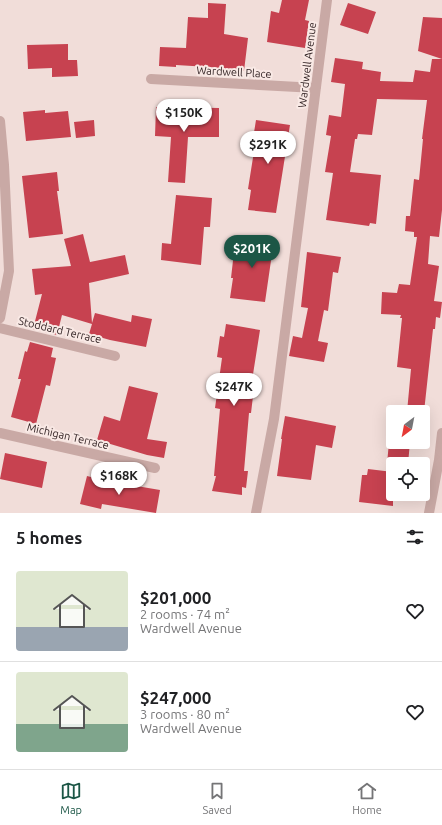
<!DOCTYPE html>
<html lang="en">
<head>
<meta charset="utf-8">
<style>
  :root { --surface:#fff; --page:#f2f2f2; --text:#202124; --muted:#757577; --line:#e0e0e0; --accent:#1c5646 }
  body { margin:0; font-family:Ubuntu,sans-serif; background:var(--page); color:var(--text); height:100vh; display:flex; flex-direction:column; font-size:15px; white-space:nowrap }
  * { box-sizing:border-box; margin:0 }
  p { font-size:13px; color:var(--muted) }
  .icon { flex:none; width:22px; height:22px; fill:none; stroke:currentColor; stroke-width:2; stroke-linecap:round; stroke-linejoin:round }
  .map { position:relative; height:513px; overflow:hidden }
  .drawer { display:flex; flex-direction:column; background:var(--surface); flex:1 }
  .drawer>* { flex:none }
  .needle { width:26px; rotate:212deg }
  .tools { position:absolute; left:386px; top:405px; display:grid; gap:8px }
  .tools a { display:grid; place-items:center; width:44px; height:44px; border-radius:4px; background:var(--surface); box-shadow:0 4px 16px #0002; font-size:20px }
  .price { position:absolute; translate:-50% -34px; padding:0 9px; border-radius:14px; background:#fff; color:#222; font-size:13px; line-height:26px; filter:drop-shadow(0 1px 2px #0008) }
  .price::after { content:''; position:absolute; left:50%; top:24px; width:12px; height:9px; margin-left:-6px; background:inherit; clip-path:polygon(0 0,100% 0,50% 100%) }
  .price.active { background:var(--accent); color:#fff }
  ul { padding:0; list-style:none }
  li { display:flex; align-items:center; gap:12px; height:100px; padding:0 16px }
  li+li { border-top:1px solid var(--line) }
  li span { display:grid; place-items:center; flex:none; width:112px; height:80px; border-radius:4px; color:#555 }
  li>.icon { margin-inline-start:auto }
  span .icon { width:48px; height:48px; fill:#fffc; stroke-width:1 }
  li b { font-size:17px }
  h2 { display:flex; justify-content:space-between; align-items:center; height:48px; padding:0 16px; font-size:17px }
  .dock { display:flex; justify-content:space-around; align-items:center; height:56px; border-top:1px solid var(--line); background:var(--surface); font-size:11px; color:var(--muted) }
  .dock a { display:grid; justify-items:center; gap:2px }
  .dock .active { color:var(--accent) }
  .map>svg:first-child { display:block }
  .building { fill:#c74250 }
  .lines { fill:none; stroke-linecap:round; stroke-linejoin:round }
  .minor { stroke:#c9a9a5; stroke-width:10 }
  .labels { text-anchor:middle; stroke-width:4; stroke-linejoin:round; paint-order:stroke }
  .street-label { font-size:11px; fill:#352627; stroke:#f9e9e5 }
</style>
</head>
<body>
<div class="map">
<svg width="442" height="513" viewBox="0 0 442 513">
  <rect width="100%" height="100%" fill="#f1ddd9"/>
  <!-- building -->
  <path class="building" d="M282,0H309L305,20L309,21L305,48L267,42L271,11L279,13Z
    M208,3L226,4L224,34L248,38L244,71L209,67L176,65V67L159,66L160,47L186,48L188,17L208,18Z
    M348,3L376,12L368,34L340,25Z
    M423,17L442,18V210L439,237L430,236L428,264L439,266L434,301L442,302L440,318L436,317L435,329H433L424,412H407L411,369L397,367L402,318H400L401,315L381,314L382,292L397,293L399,284L410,285L417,237H414V232L405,231L406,216H410L414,179L419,180L423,139H422L427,100L377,99L372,135L358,134L357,139H355L350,172L381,175L376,224L370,223L369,226L326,220L333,173L325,172L331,136L326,135L329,115L341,117L345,84L331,82L335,58L363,62L362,69L381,72L380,81L413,82L415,70L430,72L432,59H442L418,51Z
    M68,44V60H77L78,76L52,77V68L28,69L27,45Z
    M156,107L219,108V137H188L185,183L168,182L171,137L155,136Z
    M45,110V113L68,111L71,137L26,141L23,112Z
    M94,120L95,136L76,138L74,122Z
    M256,120L290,125L276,213L248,210L251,190L248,189L255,145H252Z
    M57,172L59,191H57L63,234L29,238L22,176Z
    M176,195L212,198L210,227H204L201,265L161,260L162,243L171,244Z
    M83,234L90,262L125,255L129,274L89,283L92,323L95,313L131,322L132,315L152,319L146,347L110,340L89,334L92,324L62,315L57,335L33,329L42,294L35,295L32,269L71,266L64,239Z
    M244,235L274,240L265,302L230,298L233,278H231L234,252L241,253Z
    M307,252L341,257L338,273L333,272L328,311L324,310L318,341L328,343L324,362L289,356L293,336L302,338L308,308L301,307Z
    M226,324L260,330L251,387L254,388L251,413H249L244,471H248L246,488L242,487V495L212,491L216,476H214L220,409L215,408L222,358L217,357L220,336L224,337Z
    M30,342L53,348L51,357L56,358L50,386L46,385L36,424L11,417L21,379H18L25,351L27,352Z
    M129,386L158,393L147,439L167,442L164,458L147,455L97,440L104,416L120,421Z
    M285,416L336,426L332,448L316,445L311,480L277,476L282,439H281Z
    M389,442H410L408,464H387Z
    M5,453L47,462L42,488L0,479Z
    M368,469L393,472V506L359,502L362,475H367Z
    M87,476L107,481L160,490L156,513L102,504L101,509L80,504Z"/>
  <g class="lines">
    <!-- minor -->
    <path class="minor" d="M151,79L316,88
      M0,121L4,165L9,271L0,318
      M0,328L115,356
      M0,433L155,468
      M256,513L274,419L327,0
      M429,513L439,460L442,433"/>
  </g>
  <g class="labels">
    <!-- street labels -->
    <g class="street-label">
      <text transform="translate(307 65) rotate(-83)" y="4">Wardwell Avenue</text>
      <text transform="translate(234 72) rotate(3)" y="4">Wardwell Place</text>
      <text transform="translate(60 330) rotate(13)" y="4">Stoddard Terrace</text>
      <text transform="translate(68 436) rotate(13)" y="4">Michigan Terrace</text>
    </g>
  </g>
</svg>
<div class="tools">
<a><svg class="needle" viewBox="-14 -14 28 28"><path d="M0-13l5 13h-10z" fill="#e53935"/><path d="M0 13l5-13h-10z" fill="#757577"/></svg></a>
<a><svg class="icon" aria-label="locate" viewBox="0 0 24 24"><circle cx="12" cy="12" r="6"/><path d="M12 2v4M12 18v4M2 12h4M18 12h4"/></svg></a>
</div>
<b class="price" style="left:184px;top:133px">$150K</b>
<b class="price" style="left:268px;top:165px">$291K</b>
<b class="price active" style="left:252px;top:269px">$201K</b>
<b class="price" style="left:234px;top:407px">$247K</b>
<b class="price" style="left:119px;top:496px">$168K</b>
</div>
<section class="drawer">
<h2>5 homes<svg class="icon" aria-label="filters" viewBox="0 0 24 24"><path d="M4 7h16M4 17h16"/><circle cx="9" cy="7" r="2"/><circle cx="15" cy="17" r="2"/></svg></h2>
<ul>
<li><span style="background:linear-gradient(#dfe7d0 70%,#9aa5b1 0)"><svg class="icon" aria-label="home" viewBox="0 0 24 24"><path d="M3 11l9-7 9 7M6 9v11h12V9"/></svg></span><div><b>$201,000</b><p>2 rooms · 74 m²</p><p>Wardwell Avenue</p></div><svg class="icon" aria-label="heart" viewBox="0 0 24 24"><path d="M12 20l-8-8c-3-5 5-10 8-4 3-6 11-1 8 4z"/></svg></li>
<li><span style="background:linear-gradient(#dfe7d0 65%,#7fa58c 0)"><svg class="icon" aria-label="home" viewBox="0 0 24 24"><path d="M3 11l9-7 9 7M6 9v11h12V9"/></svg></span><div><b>$247,000</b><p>3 rooms · 80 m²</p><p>Wardwell Avenue</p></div><svg class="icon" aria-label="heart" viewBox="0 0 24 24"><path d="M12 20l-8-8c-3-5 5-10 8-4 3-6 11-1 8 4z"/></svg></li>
</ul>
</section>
<nav class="dock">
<a class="active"><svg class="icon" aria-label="map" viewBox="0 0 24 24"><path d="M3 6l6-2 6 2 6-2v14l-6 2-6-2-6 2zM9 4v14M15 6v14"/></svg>Map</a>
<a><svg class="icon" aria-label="saved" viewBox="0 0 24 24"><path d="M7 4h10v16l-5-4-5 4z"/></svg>Saved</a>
<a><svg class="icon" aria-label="home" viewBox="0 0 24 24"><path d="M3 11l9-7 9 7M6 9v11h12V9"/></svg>Home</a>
</nav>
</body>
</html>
